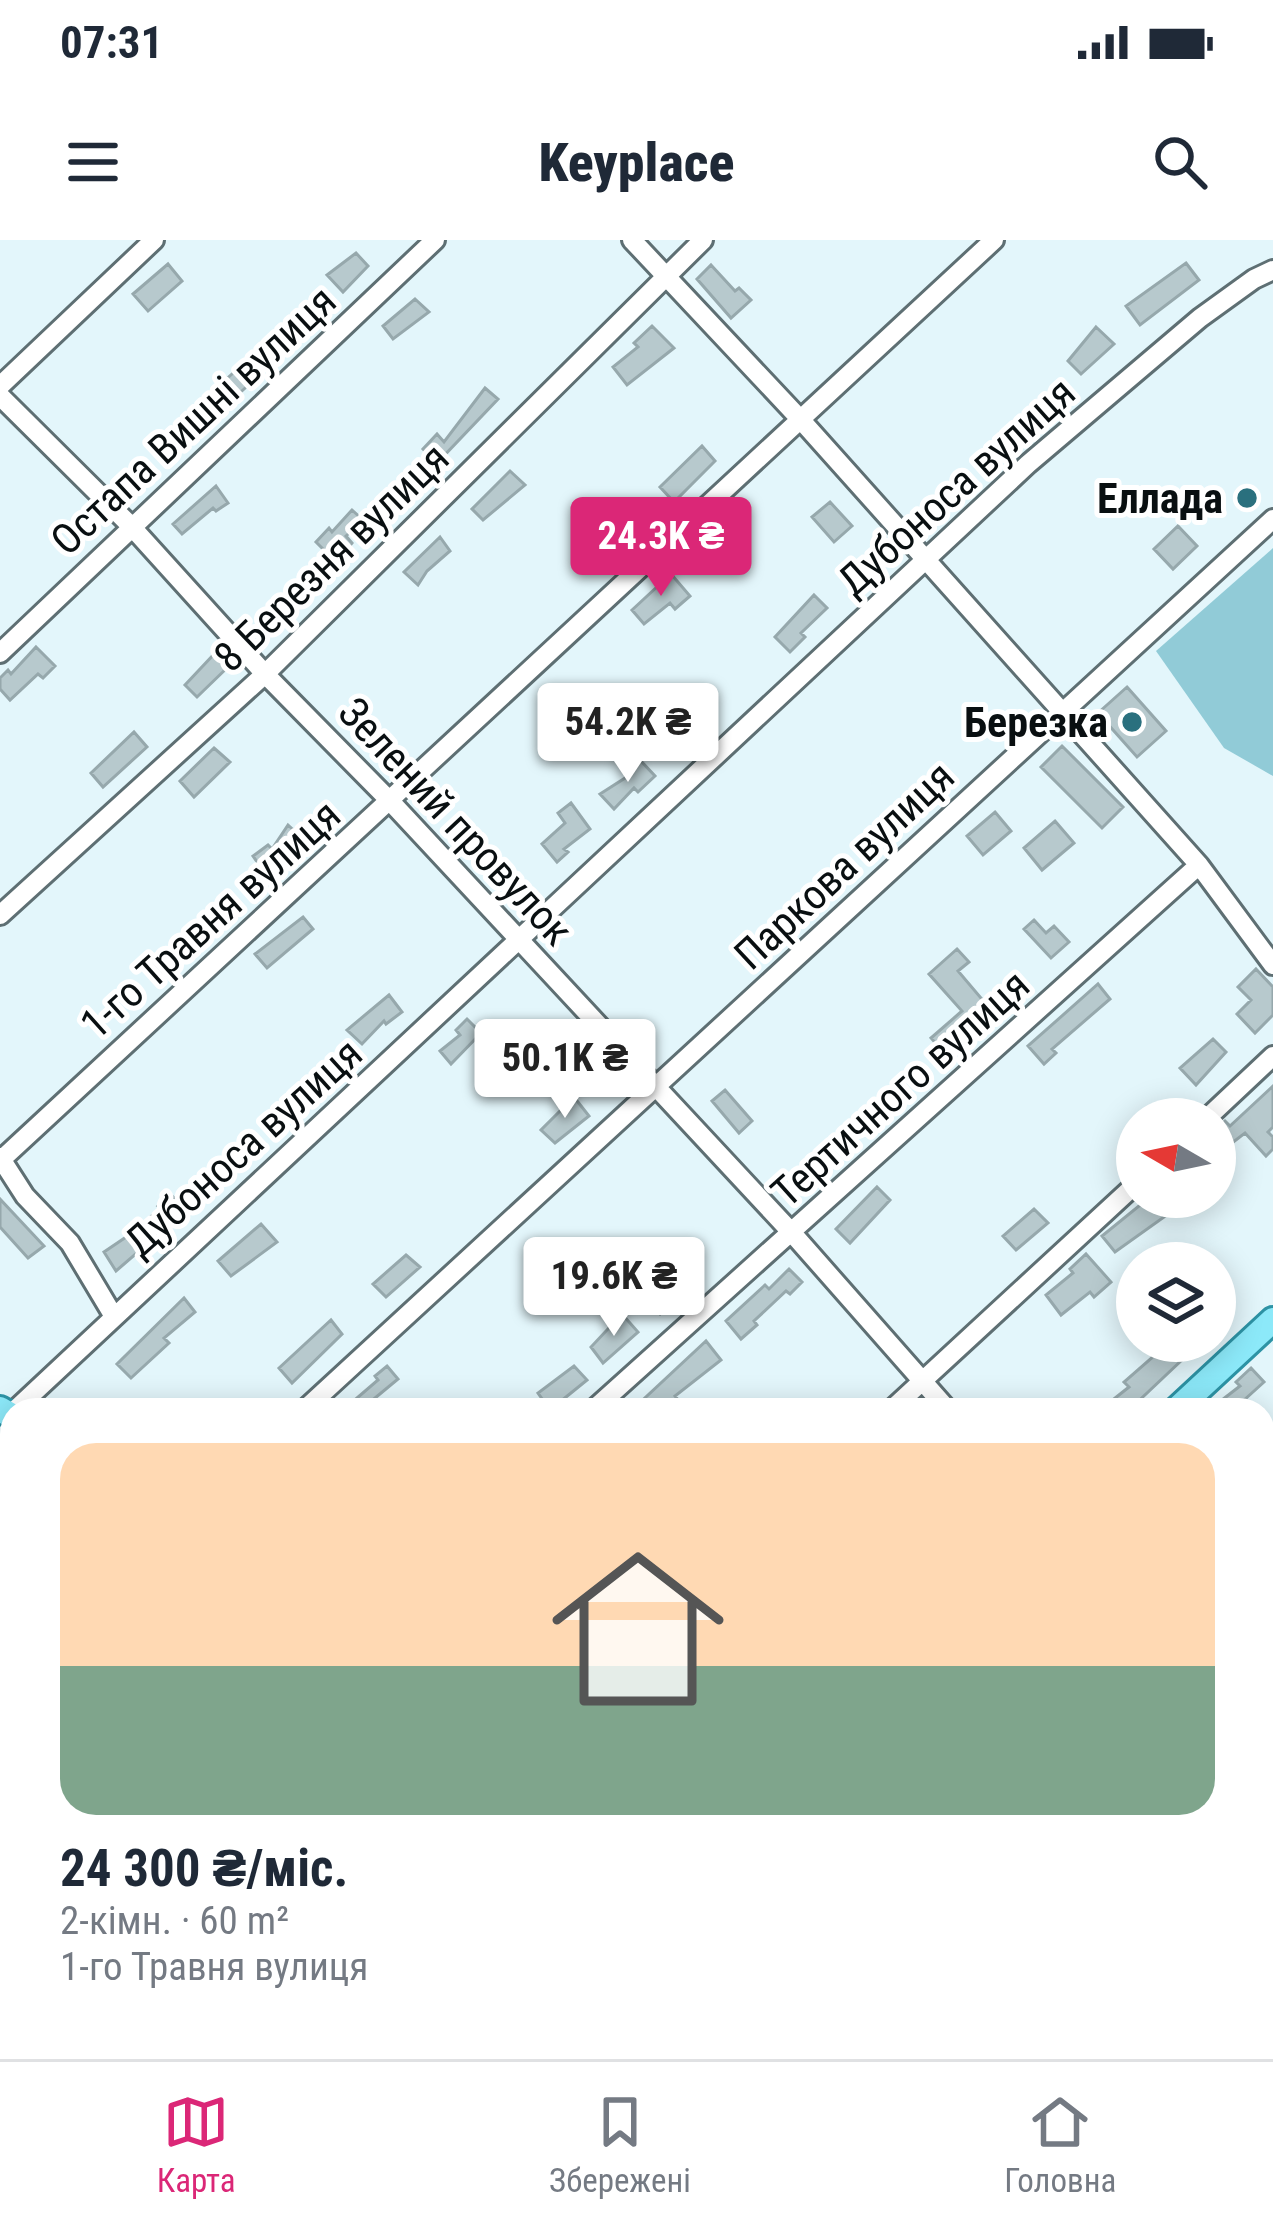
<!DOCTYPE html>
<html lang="uk">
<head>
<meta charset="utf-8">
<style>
  :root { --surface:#fff; --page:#f6f6f7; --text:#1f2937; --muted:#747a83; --line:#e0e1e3; --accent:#db2777 }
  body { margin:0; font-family:"Roboto Condensed",sans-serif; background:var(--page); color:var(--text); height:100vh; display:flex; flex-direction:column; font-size:45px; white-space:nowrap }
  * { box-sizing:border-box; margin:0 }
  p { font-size:39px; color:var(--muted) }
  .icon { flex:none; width:66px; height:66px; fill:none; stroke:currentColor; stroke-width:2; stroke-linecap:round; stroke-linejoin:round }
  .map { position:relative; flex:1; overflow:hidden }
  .side { position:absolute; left:0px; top:1158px; width:1275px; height:663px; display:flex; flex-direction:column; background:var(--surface); border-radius:36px 36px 0 0; box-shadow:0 6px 30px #0003 }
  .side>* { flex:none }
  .needle { width:78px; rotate:279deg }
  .fabs { position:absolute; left:1116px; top:858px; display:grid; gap:24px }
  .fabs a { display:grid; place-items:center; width:120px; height:120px; border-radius:50%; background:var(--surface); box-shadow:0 6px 30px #0003; font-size:60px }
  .price { position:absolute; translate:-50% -102px; padding:0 27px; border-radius:12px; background:#fff; color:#222; font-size:39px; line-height:78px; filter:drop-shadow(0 3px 6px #0008) }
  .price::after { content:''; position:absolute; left:50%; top:72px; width:36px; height:27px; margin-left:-18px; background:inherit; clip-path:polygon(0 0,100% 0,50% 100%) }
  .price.selected { background:var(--accent); color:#fff }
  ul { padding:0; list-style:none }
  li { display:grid; align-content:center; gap:24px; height:636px; padding:0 60px }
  li span { display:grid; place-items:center; height:372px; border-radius:36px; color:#555 }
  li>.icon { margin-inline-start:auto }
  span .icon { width:216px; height:216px; fill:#fffc; stroke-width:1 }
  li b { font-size:51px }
  .status { display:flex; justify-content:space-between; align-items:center; height:84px; padding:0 60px; background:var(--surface); direction:ltr }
  .status svg { height:33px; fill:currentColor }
  header { display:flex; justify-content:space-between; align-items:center; height:156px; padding:0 60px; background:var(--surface); font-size:54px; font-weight:800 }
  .dock { display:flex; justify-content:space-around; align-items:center; height:168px; border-top:3px solid var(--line); background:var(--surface); font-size:33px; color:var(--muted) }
  .dock a { display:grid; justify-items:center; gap:6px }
  .dock .selected { color:var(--accent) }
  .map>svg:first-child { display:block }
  .green { fill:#91cbd7 }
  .building { fill:#b7c9cd; stroke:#96a8ac; stroke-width:3 }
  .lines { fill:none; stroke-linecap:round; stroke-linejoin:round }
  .minor-casing { stroke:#5e6f73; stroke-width:24 }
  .major-casing { stroke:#2d93a5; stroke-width:30 }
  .minor { stroke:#fff; stroke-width:18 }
  .major { stroke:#8ce9f9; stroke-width:24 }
  .poi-dot { fill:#2a707e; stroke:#fff; stroke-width:4.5 }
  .labels { text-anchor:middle; stroke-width:10; stroke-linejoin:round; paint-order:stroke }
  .street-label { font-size:42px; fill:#090f11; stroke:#fff }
  .poi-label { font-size:42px; font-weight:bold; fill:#090f11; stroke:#fff; text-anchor:end }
</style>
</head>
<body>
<div class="status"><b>07:31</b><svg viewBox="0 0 49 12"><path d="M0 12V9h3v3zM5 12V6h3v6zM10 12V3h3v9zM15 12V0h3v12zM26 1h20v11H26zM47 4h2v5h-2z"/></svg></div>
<header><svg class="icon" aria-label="menu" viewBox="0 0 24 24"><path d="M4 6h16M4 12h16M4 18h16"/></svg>Keyplace<svg class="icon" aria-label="search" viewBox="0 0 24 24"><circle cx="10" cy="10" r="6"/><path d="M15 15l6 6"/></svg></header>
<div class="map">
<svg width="1273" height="1819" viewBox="0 0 1273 1819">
  <rect width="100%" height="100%" fill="#e3f6fb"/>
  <!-- green -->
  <path class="green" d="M1273,308V536L1224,508L1156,411Z"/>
  <!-- building -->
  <path class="building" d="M356,13L368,26L343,52L327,35Z
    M1186,23L1199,40L1140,85L1126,66Z
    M168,24L182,41L148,71L133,54Z
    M711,25L735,51L739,48L751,60L731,78L697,39Z
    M415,59L429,72L393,99L383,86Z
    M652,86L674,108L627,145L613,127L638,107L634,103Z
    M1096,87L1114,104L1081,134L1068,121Z
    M242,125L255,139L186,202L172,188Z
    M485,148L498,159L437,223L423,209L437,194L444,202Z
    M702,206L715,221L674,262L660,247Z
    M510,231L525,245L483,280L472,269Z
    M216,246L228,263L216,271L213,268L182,294L173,284Z
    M830,262L852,286L834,302L812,277Z
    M352,270L363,280L346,296L352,303L336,322L316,302L329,288L332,292Z
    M1178,286L1197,306L1173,329L1154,309Z
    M440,297L450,311L427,331L418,345L404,332Z
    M671,334L690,356L675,369L670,363L644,384L632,370Z
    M814,355L827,368L801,393L805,397L790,412L775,397Z
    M36,407L55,426L43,438L38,434L10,460L0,449V438L8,430L11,434Z
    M217,411L230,425L197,457L185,445Z
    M1127,447L1166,491L1137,517L1098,473Z
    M134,492L147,507L103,547L91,533Z
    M1062,506L1123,567L1102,588L1041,527Z
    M214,508L230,522L194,557L180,541Z
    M640,520L655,536L638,552L634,548L614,569L600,554L625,538Z
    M571,563L590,589L564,609L568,612L557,622L542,604L565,583L558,573Z
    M995,572L1011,591L983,615L967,596Z
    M1055,581L1074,603L1042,630L1024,608Z
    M288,585L302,598L279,619L283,623L257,641L252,638L260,626L253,616L268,605L272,609Z
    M303,677L313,689L267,728L255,714Z
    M1034,680L1046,693L1054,686L1069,702L1051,718L1024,689Z
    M183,696L195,710L153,739L142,723L152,716L155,720Z
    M957,709L969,722L958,731L992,771L986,776L990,781L979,791L976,787L945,814L931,798L962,771L929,734Z
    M1256,729L1273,747V775L1255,793L1237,774L1251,760L1238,747Z
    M1098,744L1110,759L1052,809L1056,813L1044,824L1028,806Z
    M389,755L402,772L386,784L384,781L362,804L347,790Z
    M467,779L481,793L451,824L440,811L460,795L456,790Z
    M1213,799L1226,812L1196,845L1180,828Z
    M1273,846V887L1268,892L1273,897V909L1266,916L1245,893L1215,916V890L1225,881L1230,886Z
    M725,850L752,881L739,893L712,861Z
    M574,857L589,876L555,903L541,890Z
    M877,947L890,960L850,1003L836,989Z
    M170,954L183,966L160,993L116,1031L104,1012L132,993L161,968L158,966Z
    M1150,957H1192L1115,1012L1102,996Z
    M0,959L44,1006L28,1018L0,987Z
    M1034,969L1048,983L1016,1010L1003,996Z
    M261,984L277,1002L231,1036L218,1021Z
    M1086,1014L1111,1042L1094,1057L1090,1052L1061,1075L1046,1055L1073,1033L1070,1029Z
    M406,1015L420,1027L386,1057L373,1044Z
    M687,1020L700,1035L660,1074L644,1059Z
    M789,1029L802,1042L790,1054L786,1051L754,1081L757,1085L741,1099L726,1081L765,1045L769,1049Z
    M184,1058L195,1072L164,1098L169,1103L131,1138L117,1124Z
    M622,1074L638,1092L603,1123L591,1107Z
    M331,1080L342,1094L292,1143L279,1128Z
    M706,1101L721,1120L675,1156L679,1161L668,1170H632Z
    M1171,1101H1202L1129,1170H1100L1129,1147L1124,1142Z
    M387,1126L398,1139L369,1163L375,1170H343L378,1140L375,1136Z
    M574,1126L587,1140L550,1170L538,1153Z
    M1251,1128L1264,1142L1233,1170H1209L1240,1146L1236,1142Z"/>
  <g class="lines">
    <defs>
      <path id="minor" d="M632,0L801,180L1199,625L1273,725
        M0,146L154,0
        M0,156L131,286L265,434L391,562L793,994L948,1170
        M0,413L435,0
        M0,675L265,434L703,0
        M1206,879L1273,816
        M0,917L25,956L70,1003L113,1075
        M1,920L994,0
        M15,1170L1028,224L1200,78L1254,39L1273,30
        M304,1170L1273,279
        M593,1170L1199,625
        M891,1170L1137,943
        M1263,1349L1273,1340
        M1263,1493L1271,1503L1272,1513L1263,1516
        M1263,1725L1273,1714
        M810,1809L818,1819
        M176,1819L187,1809
        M1212,1819L1220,1809"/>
      <path id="major" d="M0,1169L12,1176
        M1176,1170L1273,1080"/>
    </defs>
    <!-- minor casing -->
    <use href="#minor" class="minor-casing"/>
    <!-- major casing -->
    <use href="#major" class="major-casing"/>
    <!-- minor -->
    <use href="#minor" class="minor"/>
    <!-- major -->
    <use href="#major" class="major"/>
  </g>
  <!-- markers -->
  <g class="poi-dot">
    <circle cx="1247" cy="258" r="12"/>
    <circle cx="1132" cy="482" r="12"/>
  </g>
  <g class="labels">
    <!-- street labels -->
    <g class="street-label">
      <text transform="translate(193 180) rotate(-43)" y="15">Остапа Вишні вулиця</text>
      <text transform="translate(956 246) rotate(-42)" y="15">Дубоноса вулиця</text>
      <text transform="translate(331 317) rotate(-44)" y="15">8 Березня вулиця</text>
      <text transform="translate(456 581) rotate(47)" y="15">Зелений провулок</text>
      <text transform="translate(844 625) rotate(-43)" y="15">Паркова вулиця</text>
      <text transform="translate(210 679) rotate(-42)" y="15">1-го Травня вулиця</text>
      <text transform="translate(900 848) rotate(-42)" y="15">Тертичного вулиця</text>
      <text transform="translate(243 907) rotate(-42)" y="15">Дубоноса вулиця</text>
    </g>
    <!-- poi labels -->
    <g class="poi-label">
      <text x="1223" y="273">Еллада</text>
      <text x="1108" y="497">Березка</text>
    </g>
  </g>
</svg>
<div class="fabs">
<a><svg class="needle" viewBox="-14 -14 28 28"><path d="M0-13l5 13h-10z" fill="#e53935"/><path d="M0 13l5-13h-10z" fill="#747a83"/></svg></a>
<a><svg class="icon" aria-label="layers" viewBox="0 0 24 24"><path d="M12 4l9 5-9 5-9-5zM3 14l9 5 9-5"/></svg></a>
</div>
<b class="price selected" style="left:661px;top:359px">24.3K ₴</b>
<b class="price" style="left:628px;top:545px">54.2K ₴</b>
<b class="price" style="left:565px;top:881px">50.1K ₴</b>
<b class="price" style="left:614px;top:1099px">19.6K ₴</b>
<section class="side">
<ul>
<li><span style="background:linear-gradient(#ffd9b3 60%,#7fa58c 0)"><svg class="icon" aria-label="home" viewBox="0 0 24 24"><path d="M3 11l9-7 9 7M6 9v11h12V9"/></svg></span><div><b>24 300 ₴/міс.</b><p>2-кімн. · 60 m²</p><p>1-го Травня вулиця</p></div></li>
</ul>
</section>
</div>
<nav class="dock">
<a class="selected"><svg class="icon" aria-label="map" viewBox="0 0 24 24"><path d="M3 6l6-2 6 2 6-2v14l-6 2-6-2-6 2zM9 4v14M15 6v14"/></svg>Карта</a>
<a><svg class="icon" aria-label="saved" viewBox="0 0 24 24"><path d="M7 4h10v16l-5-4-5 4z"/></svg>Збережені</a>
<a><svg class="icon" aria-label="home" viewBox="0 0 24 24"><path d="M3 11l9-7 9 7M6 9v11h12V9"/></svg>Головна</a>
</nav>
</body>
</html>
